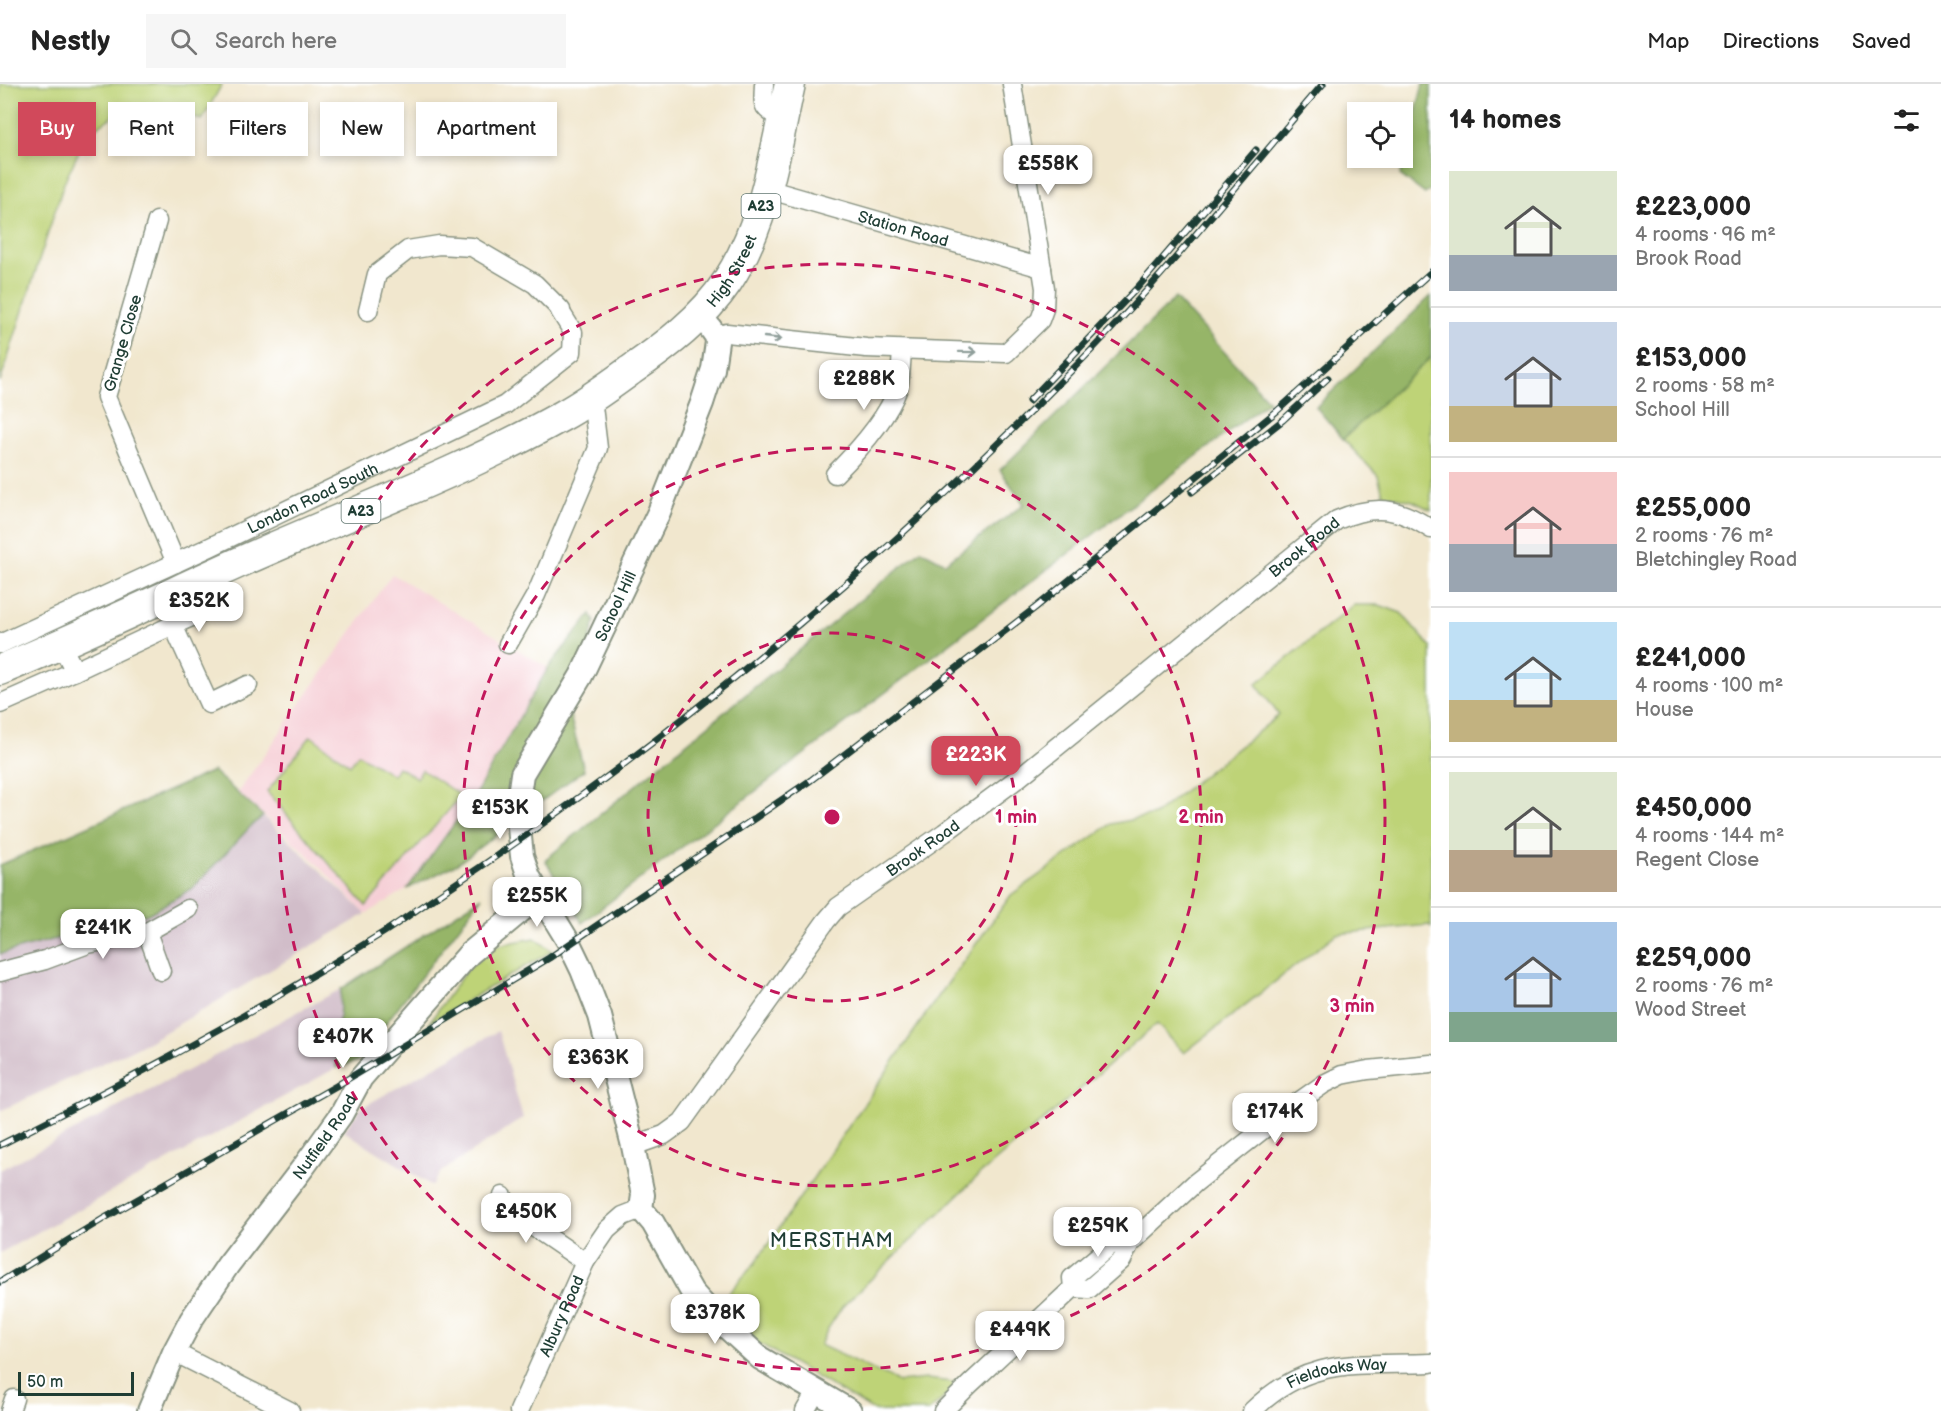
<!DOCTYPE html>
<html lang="en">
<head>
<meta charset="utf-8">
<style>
  :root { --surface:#fff; --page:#f6f6f6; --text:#222; --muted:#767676; --line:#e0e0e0; --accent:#d1495b }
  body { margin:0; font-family:"Balsamiq Sans",sans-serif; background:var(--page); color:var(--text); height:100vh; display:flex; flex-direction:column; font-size:22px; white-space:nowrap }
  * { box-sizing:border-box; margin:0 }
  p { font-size:20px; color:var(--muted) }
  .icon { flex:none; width:33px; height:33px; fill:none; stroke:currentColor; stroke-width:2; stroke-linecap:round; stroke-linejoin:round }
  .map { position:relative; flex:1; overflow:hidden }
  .sheet { display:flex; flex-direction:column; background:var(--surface); width:510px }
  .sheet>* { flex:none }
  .top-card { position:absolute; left:18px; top:18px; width:570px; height:54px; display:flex; gap:12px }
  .buttons { position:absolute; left:1347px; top:18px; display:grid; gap:12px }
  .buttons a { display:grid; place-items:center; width:66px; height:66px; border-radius:0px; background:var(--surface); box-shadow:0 3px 9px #0003; font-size:30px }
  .scale { position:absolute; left:18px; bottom:15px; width:116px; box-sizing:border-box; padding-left:6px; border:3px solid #1f3d34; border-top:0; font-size:16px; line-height:21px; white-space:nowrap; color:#1f3d34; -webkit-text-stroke:4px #fff; paint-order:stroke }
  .price { position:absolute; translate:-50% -51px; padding:0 14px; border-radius:12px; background:#fff; color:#222; font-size:20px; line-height:39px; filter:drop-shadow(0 2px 3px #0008) }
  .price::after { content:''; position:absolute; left:50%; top:36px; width:18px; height:14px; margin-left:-9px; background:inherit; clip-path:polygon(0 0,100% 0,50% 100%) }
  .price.selected { background:var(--accent); color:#fff }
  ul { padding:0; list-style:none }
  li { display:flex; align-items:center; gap:18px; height:150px; padding:0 18px }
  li+li { border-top:2px solid var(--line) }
  li span { display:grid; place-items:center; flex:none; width:168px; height:120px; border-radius:0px; color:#555 }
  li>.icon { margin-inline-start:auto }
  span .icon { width:72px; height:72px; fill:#fffc; stroke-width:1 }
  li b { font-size:26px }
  h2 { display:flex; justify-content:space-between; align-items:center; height:72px; padding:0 18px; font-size:26px }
  .chip { padding:0 21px; border-radius:0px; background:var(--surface); box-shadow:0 3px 9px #0003; font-size:21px; line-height:54px }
  .chip.selected { background:var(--accent); color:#fff }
  header { display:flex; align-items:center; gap:36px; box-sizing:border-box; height:84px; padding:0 30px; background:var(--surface); border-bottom:2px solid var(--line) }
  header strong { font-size:28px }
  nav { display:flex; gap:33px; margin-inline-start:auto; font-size:21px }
  .search { width:420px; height:54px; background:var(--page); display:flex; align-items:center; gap:15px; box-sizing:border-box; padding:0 21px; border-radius:0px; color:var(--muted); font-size:22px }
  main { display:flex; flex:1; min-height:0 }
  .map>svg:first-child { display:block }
  .built { fill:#f6cfd6 }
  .industrial { fill:#d1bdc9 }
  .green { fill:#bed377; stroke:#6e8856; stroke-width:1.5 }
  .forest { fill:#96b568; stroke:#5a794e; stroke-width:1.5 }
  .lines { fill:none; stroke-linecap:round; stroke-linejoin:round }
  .minor-casing { stroke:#889281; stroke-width:21 }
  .tertiary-casing { stroke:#889281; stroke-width:26 }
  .primary-casing { stroke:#889281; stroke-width:33 }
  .minor { stroke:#fff; stroke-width:18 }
  .tertiary { stroke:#fff; stroke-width:22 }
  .primary { stroke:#fff; stroke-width:30 }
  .rail-casing { stroke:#1f3d34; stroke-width:7 }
  .rail { stroke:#fff; stroke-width:4.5; stroke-dasharray:14; stroke-linecap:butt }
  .oneway { stroke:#8f9e9a }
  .ring { fill:none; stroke:#c2185b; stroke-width:3; stroke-dasharray:10 8 }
  .labels { text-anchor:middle; stroke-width:6; stroke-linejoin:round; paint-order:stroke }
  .shield { fill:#fff; stroke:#627771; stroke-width:1.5 }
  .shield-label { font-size:15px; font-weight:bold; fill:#1f3d34 }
  .street-label { font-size:16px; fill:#1f3d34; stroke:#fff }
  .quarter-label { font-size:20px; letter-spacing:1.5px; fill:#1f3d34; stroke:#fff }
  .centre { fill:#c2185b; stroke:#fff; stroke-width:3 }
  .ring-label { font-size:18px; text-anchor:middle; font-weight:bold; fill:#c2185b; stroke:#fff; stroke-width:6; stroke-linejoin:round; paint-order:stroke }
</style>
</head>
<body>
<header>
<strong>Nestly</strong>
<div class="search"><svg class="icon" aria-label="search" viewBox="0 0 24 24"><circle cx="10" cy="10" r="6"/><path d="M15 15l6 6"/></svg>Search here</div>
<nav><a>Map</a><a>Directions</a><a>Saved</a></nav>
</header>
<main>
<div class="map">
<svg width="1431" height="1327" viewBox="0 0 1431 1327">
  <rect width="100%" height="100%" fill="#fff"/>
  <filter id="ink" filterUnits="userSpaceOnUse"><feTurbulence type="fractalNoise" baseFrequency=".0167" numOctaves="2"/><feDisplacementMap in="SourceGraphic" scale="12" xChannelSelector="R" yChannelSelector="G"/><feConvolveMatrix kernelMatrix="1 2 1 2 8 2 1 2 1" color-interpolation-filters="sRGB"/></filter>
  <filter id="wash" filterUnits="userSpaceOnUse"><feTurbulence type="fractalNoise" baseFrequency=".008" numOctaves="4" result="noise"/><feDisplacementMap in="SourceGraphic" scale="24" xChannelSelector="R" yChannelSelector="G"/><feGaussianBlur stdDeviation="1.35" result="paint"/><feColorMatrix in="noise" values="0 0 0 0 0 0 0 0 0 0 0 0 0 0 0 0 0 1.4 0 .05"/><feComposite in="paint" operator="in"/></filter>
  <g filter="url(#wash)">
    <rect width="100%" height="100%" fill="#f1e7ce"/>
    <!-- built -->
    <path class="built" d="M392,490L548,584L473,714L407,805L366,830L310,773L238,708Z"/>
    <!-- industrial -->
    <path class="industrial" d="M263,732L366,830L148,958L0,1027V870L148,830Z
      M341,905L336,984L0,1169V1086Z
      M498,947L523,1034L441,1088L432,1102L344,1047L361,1024Z"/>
    <!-- green -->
    <path class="green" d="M0,0H222L202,36L160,24L122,26L87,50L64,99L0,298Z
      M1431,273V426L1413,417L1383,410L1378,392L1343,355Z
      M1354,521H1379L1401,529L1431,563V843L1429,841L1336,850L1184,969L1157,940L979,1091L842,1223L829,1243L820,1261L899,1298L927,1295L961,1299L929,1327H874L757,1258L719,1220L755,1179L928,927L1011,811L1111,740L1154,731L1279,631L1256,600Z
      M311,652L350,681L358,670L393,691L398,683L417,694L422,686L461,712L366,822L267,708Z
      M535,854L552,867L429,939L467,885L493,862Z"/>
    <!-- forest -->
    <path class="forest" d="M1423,0H1431V105L1425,110L1400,91Z
      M1431,212V273L1343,355L1316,323Z
      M1175,214L1269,317L582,839L545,776L921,466L945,479L1024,420L1000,386Z
      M591,530L595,538L569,628L584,686L457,780L407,805L473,714L548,584Z
      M213,687L263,732L250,743L193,804L148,830L0,870V781Z
      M482,813L357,977L336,984L341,905Z"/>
  </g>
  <g filter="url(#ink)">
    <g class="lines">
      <defs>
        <g id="minor">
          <path d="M764,0C763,24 761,23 782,35"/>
          <path id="s1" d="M767,105L1042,184"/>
          <path d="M157,137L106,313L176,479"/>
          <path d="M368,227L377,190L408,166L439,161L472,163L535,200L561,226"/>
          <path d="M716,252L727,249L866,264L1006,269L1040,236L1044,225L1045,204L1012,0"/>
          <path d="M835,390C857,368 888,333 898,304C901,293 901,278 902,267"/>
          <path d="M173,541L210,525"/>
          <path id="s2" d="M0,560L210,463L505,321L572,268L573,248L560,227"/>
          <path d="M508,560L536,511L598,364L592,314"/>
          <path d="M75,587L173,541L209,620L248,601"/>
          <path d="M0,620L75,587L61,561"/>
          <path d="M147,848L161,887"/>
          <path d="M0,888L45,876L88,860L147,848L188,825"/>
          <path id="s3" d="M633,1062L664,1051L682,1038L826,837L838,823L944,749L1017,695L1337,436C1374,420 1398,423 1431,445"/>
          <path d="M503,1112L510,1127L585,1178"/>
          <path d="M1073,1204L1072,1194L1111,1161L1130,1159"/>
          <path d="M174,1268L290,1327"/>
          <path d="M10,1327L14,1315"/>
          <path id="s4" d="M519,1327L585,1178L607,1146L623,1132L641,1125"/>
          <path d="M805,1327L816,1308"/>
          <path d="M943,1327L970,1300L1073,1204L1089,1205L1122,1176L1130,1159L1195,1099L1294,1021L1324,1000L1342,991L1368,986L1431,980"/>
          <path id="s5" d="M1252,1327C1309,1271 1359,1282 1431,1279"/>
        </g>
        <g id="tertiary">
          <path d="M700,230L716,252L717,258L713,285L702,319L659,428L581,592L522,690L519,711L518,734L522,772L529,793L568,857L582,886L600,932L633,1062L643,1111L641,1125L653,1139L692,1208L714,1232L760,1274L850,1327"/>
          <path id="s6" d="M149,1327L174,1268L191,1236L228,1181L305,1081L341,1031L361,994L469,870L540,811"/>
        </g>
        <g id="primary">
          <path id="s7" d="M0,586C80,553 159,515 238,479C346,431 458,390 562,332C586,319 609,302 631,286C666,262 703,234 727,198C766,139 775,67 790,0"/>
        </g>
      </defs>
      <!-- minor casing -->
      <use href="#minor" class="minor-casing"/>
      <!-- tertiary casing -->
      <use href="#tertiary" class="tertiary-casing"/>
      <!-- primary casing -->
      <use href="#primary" class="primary-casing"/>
      <!-- minor -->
      <use href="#minor" class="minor"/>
      <!-- tertiary -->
      <use href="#tertiary" class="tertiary"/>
      <!-- primary -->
      <use href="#primary" class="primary"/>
      <defs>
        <path id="rail" d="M1029,317L1138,203L1256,66
          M1192,408L1283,336L1328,294
          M0,1061C128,997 254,929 376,853C398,840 418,824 440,810C667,660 877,484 1068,290C1159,199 1239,98 1323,0
          M0,1198L103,1135L336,1002L549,874L811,696L1035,524L1277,327L1431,188"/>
      </defs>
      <!-- rail casing -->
      <use href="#rail" class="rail-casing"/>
      <!-- rail -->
      <use href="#rail" class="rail"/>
    </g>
    <!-- one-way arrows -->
    <defs><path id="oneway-shaft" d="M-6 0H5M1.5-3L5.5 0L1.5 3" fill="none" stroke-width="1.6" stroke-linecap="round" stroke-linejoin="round" transform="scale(1.5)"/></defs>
    <g class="oneway">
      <use href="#oneway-shaft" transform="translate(773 254) rotate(6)"/>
      <use href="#oneway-shaft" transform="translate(968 268) rotate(1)"/>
    </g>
  </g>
  <!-- distance rings -->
  <g class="ring">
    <circle cx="832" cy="733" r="184"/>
    <circle cx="832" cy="733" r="369"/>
    <circle cx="832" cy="733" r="553"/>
  </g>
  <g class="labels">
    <!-- shield labels -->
    <g class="shield">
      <rect x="741.5" y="110" width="39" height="24" rx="4.5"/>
      <rect x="341.5" y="415" width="39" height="24" rx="4.5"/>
    </g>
    <g class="shield-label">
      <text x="761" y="127">A23</text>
      <text x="361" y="432">A23</text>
    </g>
    <!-- street labels -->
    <g class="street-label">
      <text dy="6" stroke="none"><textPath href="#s1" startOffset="142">Station Road</textPath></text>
      <text dy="6" stroke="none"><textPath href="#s7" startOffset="843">High Street</textPath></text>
      <text transform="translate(122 259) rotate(-74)" y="6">Grange Close</text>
      <text dy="6" stroke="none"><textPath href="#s2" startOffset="345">London Road South</textPath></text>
      <text dy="6" stroke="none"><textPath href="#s3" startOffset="910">Brook Road</textPath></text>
      <text transform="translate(615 522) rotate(-65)" y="6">School Hill</text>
      <text dy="6" stroke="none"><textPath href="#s3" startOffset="424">Brook Road</textPath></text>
      <text dy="6" stroke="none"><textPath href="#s6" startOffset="327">Nutfield Road</textPath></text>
      <text dy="6" stroke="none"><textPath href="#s4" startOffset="104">Albury Road</textPath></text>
      <text dy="6" stroke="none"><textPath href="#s5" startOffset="96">Fieldoaks Way</textPath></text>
    </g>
    <!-- quarter labels -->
    <g class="quarter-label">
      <text x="832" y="1163">MERSTHAM</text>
    </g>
  </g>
  <circle cx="832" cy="733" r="9" class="centre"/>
  <g class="ring-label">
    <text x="1016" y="739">1 min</text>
    <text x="1201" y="739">2 min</text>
    <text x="1352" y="928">3 min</text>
  </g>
</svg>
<div class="buttons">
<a><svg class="icon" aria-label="locate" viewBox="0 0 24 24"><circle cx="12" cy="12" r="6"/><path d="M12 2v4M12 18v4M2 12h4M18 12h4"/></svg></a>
</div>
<div class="scale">50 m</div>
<b class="price" style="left:1048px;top:112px">£558K</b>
<b class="price" style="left:864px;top:327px">£288K</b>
<b class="price" style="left:199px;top:549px">£352K</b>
<b class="price selected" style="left:976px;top:703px">£223K</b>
<b class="price" style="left:500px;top:756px">£153K</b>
<b class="price" style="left:537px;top:844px">£255K</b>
<b class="price" style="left:103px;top:876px">£241K</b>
<b class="price" style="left:343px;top:985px">£407K</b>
<b class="price" style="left:598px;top:1006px">£363K</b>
<b class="price" style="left:1275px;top:1060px">£174K</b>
<b class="price" style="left:526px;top:1160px">£450K</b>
<b class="price" style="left:1098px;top:1174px">£259K</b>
<b class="price" style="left:715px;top:1261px">£378K</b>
<b class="price" style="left:1020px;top:1278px">£449K</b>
<div class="top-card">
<a class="chip selected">Buy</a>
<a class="chip">Rent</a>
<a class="chip">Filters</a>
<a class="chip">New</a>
<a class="chip">Apartment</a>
</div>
</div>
<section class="sheet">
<h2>14 homes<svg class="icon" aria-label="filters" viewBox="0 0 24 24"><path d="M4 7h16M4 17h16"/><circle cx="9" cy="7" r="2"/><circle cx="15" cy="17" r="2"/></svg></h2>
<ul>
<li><span style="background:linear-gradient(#dfe7d0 70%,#9aa5b1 0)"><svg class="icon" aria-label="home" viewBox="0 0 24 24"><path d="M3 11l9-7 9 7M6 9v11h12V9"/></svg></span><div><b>£223,000</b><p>4 rooms · 96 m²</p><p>Brook Road</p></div></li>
<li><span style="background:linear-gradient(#c9d6e8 70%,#c2b280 0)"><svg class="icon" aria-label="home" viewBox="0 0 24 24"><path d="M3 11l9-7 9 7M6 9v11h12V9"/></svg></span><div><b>£153,000</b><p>2 rooms · 58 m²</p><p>School Hill</p></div></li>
<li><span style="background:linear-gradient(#f6c9c9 60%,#9aa5b1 0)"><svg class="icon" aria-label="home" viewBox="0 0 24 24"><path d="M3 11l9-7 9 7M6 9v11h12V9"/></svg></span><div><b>£255,000</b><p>2 rooms · 76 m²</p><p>Bletchingley Road</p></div></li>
<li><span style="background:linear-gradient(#bfe0f5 65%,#c2b280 0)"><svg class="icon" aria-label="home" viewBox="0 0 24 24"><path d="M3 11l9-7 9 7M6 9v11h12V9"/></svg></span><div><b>£241,000</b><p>4 rooms · 100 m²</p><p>House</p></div></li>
<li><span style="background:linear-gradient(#dfe7d0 65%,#b9a48a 0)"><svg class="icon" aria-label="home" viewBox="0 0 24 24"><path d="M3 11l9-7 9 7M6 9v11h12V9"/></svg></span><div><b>£450,000</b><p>4 rooms · 144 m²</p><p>Regent Close</p></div></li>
<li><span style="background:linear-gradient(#a9c7e8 75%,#7fa58c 0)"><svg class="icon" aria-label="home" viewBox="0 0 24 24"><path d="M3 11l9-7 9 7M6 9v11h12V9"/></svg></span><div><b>£259,000</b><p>2 rooms · 76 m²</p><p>Wood Street</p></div></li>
</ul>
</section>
</main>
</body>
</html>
